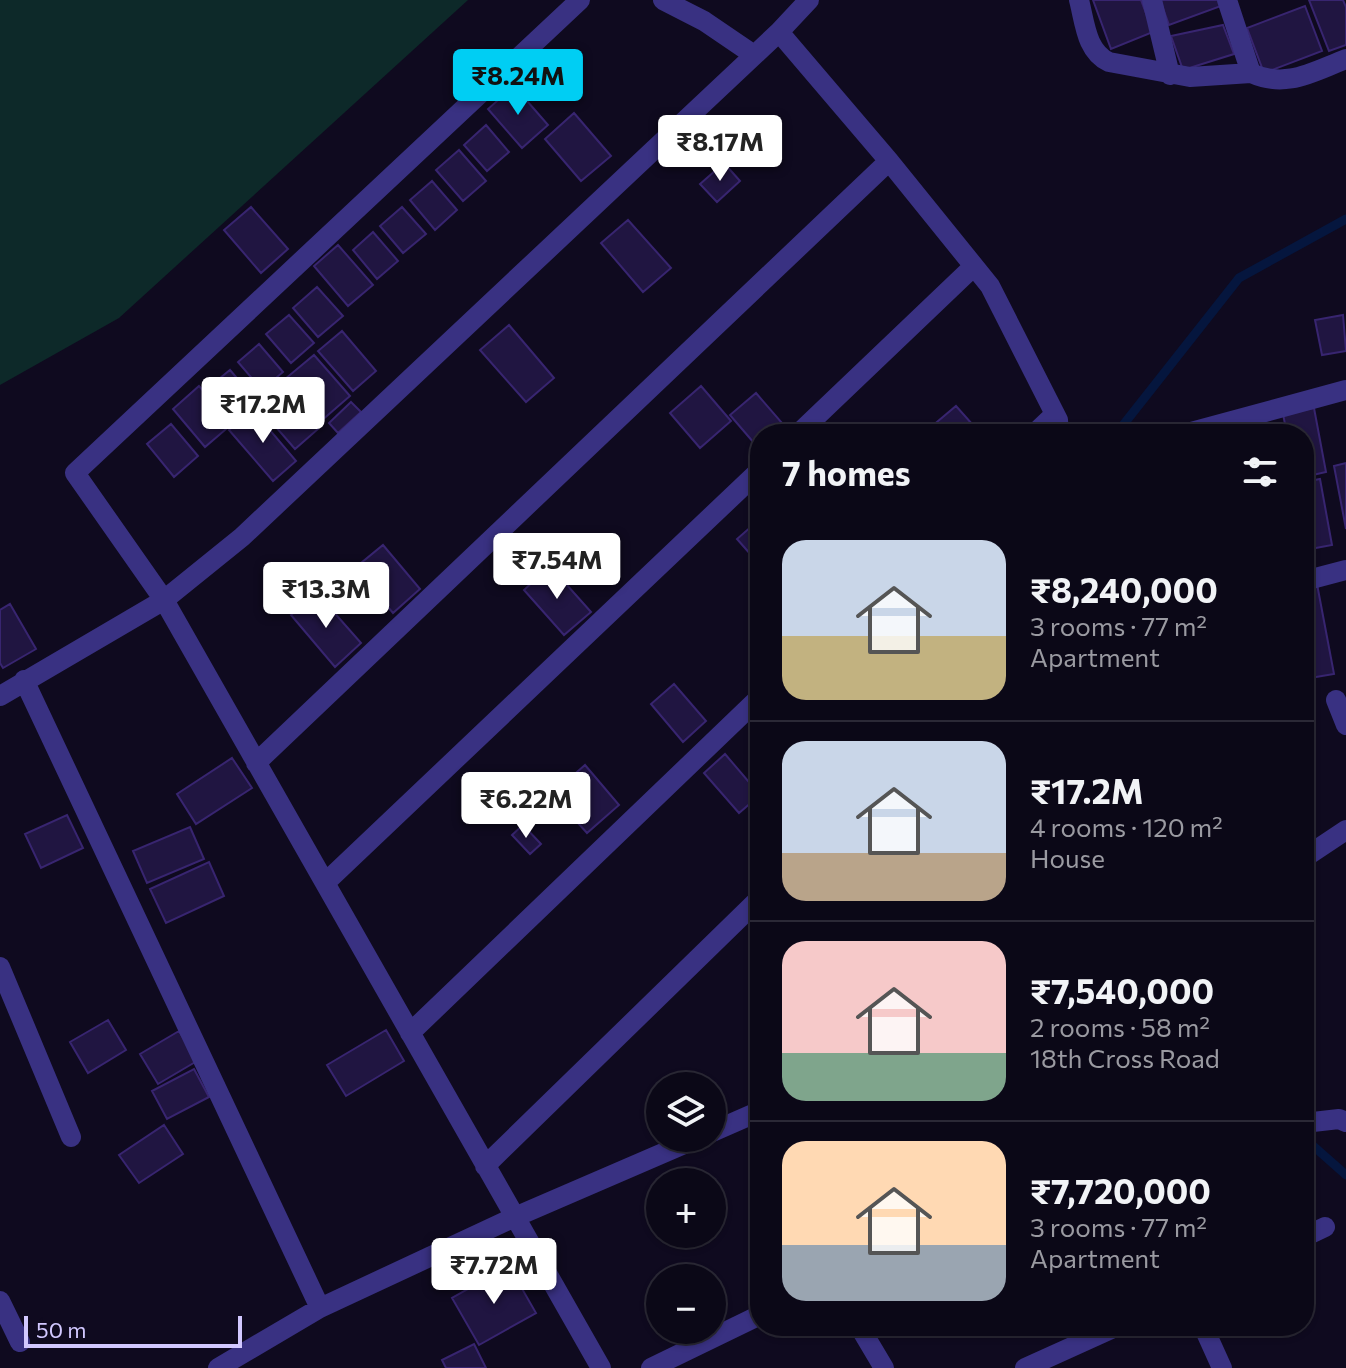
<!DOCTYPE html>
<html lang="en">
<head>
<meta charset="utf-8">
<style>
  :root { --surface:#0b0817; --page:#191624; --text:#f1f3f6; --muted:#9a9aa1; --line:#2b2936; --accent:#00cef3 }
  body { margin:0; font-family:Commissioner,sans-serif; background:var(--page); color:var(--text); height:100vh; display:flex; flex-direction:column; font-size:30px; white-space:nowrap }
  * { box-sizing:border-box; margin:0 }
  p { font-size:26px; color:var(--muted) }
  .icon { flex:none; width:44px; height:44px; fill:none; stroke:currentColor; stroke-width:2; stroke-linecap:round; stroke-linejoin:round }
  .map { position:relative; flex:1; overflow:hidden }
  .details { position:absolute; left:750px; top:424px; width:564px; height:912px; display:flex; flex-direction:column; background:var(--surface); border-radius:32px; box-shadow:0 2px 6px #0004,0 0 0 2px var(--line) }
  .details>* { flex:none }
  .controls { position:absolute; left:646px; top:1072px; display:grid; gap:16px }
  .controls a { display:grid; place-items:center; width:80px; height:80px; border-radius:50%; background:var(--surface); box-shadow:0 2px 6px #0004,0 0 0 2px var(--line); font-size:40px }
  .scale { position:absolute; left:24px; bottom:20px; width:218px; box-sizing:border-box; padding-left:8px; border:4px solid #d2c8ff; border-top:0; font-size:22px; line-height:28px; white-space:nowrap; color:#d2c8ff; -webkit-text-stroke:6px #0f0a1f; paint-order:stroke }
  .price { position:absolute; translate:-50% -68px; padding:0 18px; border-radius:8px; background:#fff; color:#222; font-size:26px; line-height:52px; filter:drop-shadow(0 2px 4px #0008) }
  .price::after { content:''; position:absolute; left:50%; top:48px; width:24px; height:18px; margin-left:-12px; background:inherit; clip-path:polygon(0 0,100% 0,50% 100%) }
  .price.selected { background:var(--accent); color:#111 }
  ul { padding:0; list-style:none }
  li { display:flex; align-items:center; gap:24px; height:200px; padding:0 32px }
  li+li { border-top:2px solid var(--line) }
  li span { display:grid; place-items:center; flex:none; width:224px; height:160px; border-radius:24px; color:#555 }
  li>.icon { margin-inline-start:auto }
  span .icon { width:96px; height:96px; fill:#fffc; stroke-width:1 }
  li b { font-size:34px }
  h2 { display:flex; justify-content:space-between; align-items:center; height:96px; padding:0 32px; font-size:34px }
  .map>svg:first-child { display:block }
  .green { fill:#0d2929 }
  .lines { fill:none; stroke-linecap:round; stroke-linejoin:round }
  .stream { stroke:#05163e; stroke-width:9 }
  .building { fill:#201541; stroke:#382570; stroke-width:2 }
  .minor { stroke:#393182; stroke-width:20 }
</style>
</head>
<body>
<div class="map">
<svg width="1346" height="1368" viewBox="0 0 1346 1368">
  <rect width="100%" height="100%" fill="#0f0a1f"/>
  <!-- green -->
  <path class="green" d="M0,0H468L119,318L0,385Z"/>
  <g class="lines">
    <!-- stream -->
    <path class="stream" d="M1116,434L1239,278L1346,219
      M1304,1145L1311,1144L1346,1175"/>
  </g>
  <!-- building -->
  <path class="building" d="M1093,0H1141L1153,32L1111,49Z
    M1160,0H1219L1221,6L1169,25Z
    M1309,0H1343L1346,7V45L1329,51Z
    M1305,6L1322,51L1264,73L1247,28Z
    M1223,25L1234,54L1183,70L1171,36Z
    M514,86L548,125L522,148L488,109Z
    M574,113L611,156L581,181L545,139Z
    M486,125L509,152L487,171L464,145Z
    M459,150L486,181L463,201L436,170Z
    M724,163L740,181L717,202L700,184Z
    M432,181L457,210L435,230L410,200Z
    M251,207L288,249L261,273L224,230Z
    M402,207L426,234L403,253L380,226Z
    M628,220L671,268L643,292L601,243Z
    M373,232L398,261L377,279L353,250Z
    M338,245L373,285L348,306L314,266Z
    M317,287L343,316L318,337L293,308Z
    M289,315L314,343L291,363L266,334Z
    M1343,315L1346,351L1322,355L1315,320Z
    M509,325L554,378L526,402L480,350Z
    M342,331L376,371L353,391L318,351Z
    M259,344L283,372L262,390L238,362Z
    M314,355L350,396L321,421L285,379Z
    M230,370L252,396L232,413L209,387Z
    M278,383L318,429L295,449L255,403Z
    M199,386L232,424L205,447L173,409Z
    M701,386L731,421L700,448L670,413Z
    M756,393L789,431L785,434H760V450L730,415Z
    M351,402L361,412L338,433L329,423Z
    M956,406L981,434H927L925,432Z
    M1314,408L1326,472L1304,477V434H1287L1283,414Z
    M253,410L296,461L273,481L229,430Z
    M1267,423L1269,434H1242L1240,428Z
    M171,424L198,456L174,477L147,444Z
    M1346,463V529L1334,466Z
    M1320,479L1332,545L1305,550L1304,482Z
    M760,519V565L737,539Z
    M383,545L420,589L393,613L355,568Z
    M550,566L591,612L564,635L524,590Z
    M1317,584L1334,674L1304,679V586Z
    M317,593L361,643L335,667L291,615Z
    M10,604L36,649L3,668L0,663V610Z
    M674,684L706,721L683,742L651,704Z
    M725,754L760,795L739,813L704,773Z
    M232,758L252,788L196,824L177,794Z
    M585,765L619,805L587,833L552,794Z
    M1304,778L1314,795L1304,801Z
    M67,815L83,848L41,868L25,834Z
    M523,825L541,844L530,854L512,835Z
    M190,827L204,859L147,883L133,851Z
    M209,862L224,896L166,923L150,889Z
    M108,1020L126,1050L88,1073L70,1042Z
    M386,1030L404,1061L346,1096L327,1065Z
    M179,1031L197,1061L158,1084L140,1054Z
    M194,1069L209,1097L167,1119L152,1091Z
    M164,1125L183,1154L139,1183L119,1155Z
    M509,1266L536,1313L479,1345L452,1298Z
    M474,1344L486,1368H446L442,1360Z"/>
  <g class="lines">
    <!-- minor -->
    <path class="minor" d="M580,0L75,473L164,600L242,537L779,32
      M663,0L704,21L754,55
      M809,0L779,32L889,161L990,286L1058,420L1059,434
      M1079,0C1085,23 1086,51 1109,62L1190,77L1251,73
      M1152,0L1170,75
      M1227,0L1251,73C1286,89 1312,72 1346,59
      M798,434L973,267
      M1034,434L1054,415
      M1184,434L1346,390
      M1304,581L1346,570
      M24,680L320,1308
      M0,696L164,600L601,1368
      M1336,700L1346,725
      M256,763L889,161
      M1304,858L1346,830
      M325,883L760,470
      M0,967L71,1137
      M410,1033L760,697
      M1304,1123L1339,1119L1346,1122
      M712,1132L760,1111
      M485,1166L760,898
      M1304,1237L1325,1227
      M0,1301L20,1342
      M859,1326L884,1368
      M1203,1326L1222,1368
      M218,1368L320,1308L515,1217L698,1138
      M651,1368L760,1315
      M1025,1368L1118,1326"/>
  </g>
</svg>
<div class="controls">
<a><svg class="icon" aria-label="layers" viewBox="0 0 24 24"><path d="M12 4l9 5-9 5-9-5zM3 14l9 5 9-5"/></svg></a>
<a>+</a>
<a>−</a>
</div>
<div class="scale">50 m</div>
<b class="price selected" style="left:518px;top:117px">₹8.24M</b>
<b class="price" style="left:720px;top:183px">₹8.17M</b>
<b class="price" style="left:263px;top:445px">₹17.2M</b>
<b class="price" style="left:557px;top:601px">₹7.54M</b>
<b class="price" style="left:326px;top:630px">₹13.3M</b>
<b class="price" style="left:526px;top:840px">₹6.22M</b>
<b class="price" style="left:494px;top:1306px">₹7.72M</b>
<section class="details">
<h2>7 homes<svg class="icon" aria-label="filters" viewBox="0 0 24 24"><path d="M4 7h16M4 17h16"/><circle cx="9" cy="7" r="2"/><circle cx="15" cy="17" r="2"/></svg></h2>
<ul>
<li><span style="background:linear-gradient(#c9d6e8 60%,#c2b280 0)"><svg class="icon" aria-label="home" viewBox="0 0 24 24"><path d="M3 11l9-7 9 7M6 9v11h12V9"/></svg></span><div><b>₹8,240,000</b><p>3 rooms · 77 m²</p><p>Apartment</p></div></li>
<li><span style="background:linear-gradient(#c9d6e8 70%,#b9a48a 0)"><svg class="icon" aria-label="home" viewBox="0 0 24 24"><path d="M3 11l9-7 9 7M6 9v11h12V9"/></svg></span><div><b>₹17.2M</b><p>4 rooms · 120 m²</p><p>House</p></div></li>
<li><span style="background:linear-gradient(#f6c9c9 70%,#7fa58c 0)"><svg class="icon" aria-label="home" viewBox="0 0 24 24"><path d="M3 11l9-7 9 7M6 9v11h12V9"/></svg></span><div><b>₹7,540,000</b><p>2 rooms · 58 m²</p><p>18th Cross Road</p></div></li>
<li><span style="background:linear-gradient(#ffd9b3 65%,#9aa5b1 0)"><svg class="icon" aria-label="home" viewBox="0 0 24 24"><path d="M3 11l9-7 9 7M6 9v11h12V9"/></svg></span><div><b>₹7,720,000</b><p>3 rooms · 77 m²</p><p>Apartment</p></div></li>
</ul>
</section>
</div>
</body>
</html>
